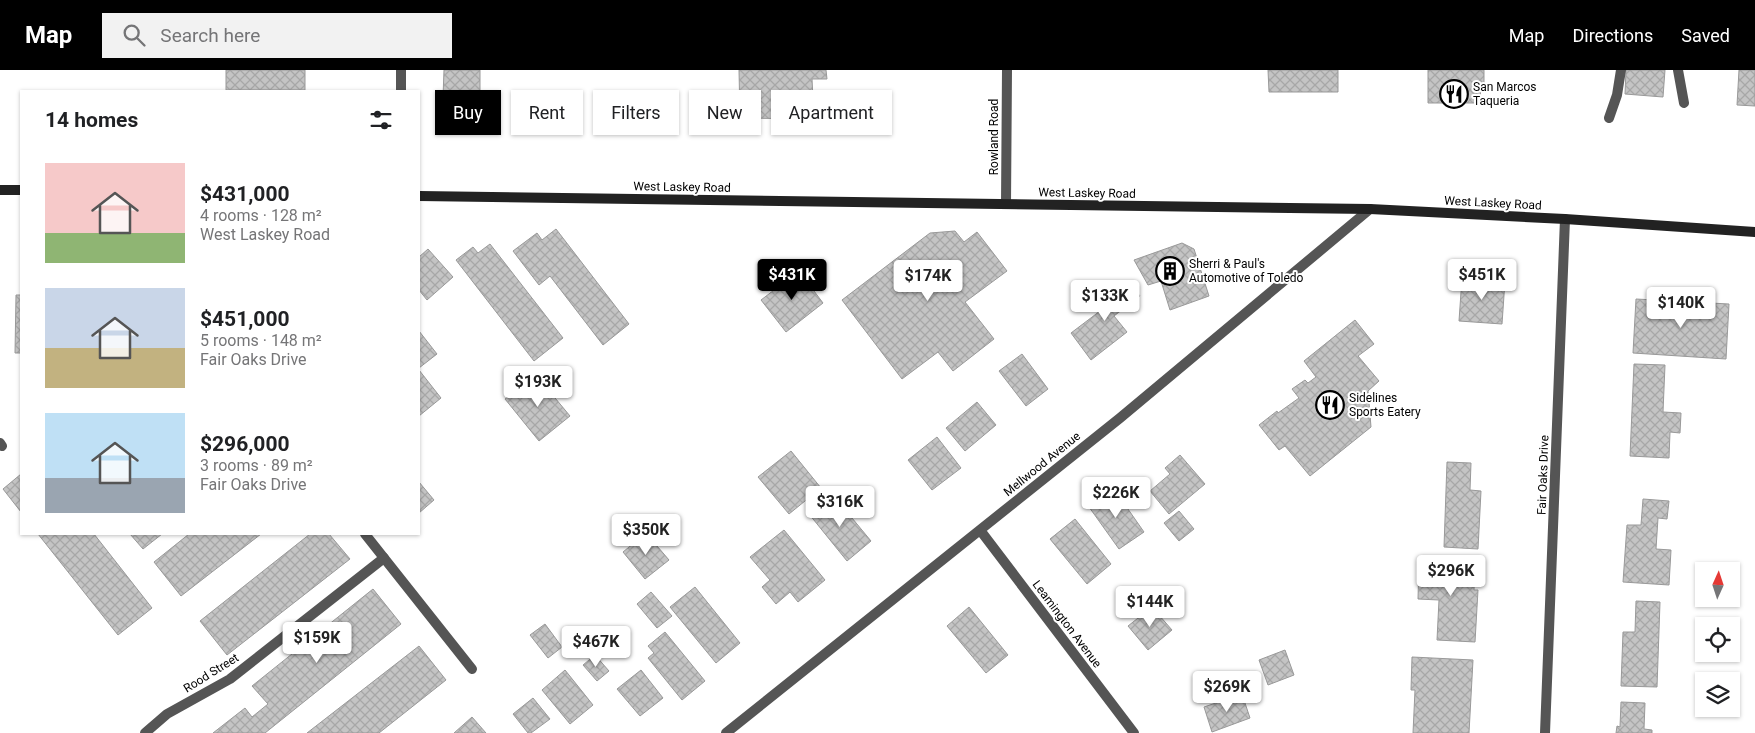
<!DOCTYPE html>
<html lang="en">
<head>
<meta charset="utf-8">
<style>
  :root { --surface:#fff; --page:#f2f2f2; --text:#202124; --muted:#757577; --accent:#000 }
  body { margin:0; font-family:Roboto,sans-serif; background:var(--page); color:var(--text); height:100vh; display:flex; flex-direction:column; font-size:19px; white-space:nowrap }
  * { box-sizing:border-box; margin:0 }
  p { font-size:16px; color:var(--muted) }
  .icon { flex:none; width:28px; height:28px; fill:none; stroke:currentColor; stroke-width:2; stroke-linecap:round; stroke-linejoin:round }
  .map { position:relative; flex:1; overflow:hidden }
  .sheet { position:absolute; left:20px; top:20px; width:400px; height:445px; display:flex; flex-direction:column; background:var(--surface); border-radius:0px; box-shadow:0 1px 4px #0004 }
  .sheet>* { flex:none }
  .top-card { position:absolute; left:435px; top:20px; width:475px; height:45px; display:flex; gap:10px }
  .needle { width:32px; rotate:3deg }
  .controls { position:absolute; left:1695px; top:492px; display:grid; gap:10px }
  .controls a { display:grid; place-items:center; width:45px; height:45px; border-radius:0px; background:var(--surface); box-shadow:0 1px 4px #0004; font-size:25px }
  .price { position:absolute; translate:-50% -42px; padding:0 11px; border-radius:5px; background:#fff; color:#222; font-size:16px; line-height:32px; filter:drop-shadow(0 1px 2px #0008) }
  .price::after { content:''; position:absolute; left:50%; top:30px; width:15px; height:11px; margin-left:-8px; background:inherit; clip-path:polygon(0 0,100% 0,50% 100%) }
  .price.current { background:var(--accent); color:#fff }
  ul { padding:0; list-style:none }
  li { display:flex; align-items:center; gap:15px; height:125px; padding:0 25px }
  li span { display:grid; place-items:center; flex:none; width:140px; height:100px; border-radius:0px; color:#555 }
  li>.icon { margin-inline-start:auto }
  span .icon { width:60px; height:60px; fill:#fffc; stroke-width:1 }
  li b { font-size:21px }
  h2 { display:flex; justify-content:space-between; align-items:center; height:60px; padding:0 25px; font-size:21px }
  .chip { padding:0 18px; border-radius:0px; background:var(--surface); box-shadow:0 1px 4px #0004; font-size:18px; line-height:45px }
  .chip.current { background:var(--accent); color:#fff }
  header { display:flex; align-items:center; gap:30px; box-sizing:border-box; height:70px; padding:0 25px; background:var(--accent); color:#fff }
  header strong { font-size:24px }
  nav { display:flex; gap:28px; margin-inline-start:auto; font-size:18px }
  .search { width:350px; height:45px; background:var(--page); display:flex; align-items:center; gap:12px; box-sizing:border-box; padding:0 18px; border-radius:0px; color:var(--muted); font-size:19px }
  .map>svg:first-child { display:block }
  .building { fill:url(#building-cross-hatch); stroke:#999 }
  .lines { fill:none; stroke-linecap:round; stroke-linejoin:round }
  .service { stroke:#555; stroke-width:10 }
  .minor { stroke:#555; stroke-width:10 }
  .secondary { stroke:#222; stroke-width:10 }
  .labels { text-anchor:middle; stroke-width:4; stroke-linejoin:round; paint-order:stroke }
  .poi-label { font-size:12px; fill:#000; stroke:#fff; text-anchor:start }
  .street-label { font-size:12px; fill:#000; stroke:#fff }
</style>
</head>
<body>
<header>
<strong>Map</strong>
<div class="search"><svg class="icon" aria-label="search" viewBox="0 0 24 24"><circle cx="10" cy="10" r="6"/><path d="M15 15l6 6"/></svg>Search here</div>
<nav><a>Map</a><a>Directions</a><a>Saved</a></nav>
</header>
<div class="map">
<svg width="1755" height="663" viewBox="0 0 1755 663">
  <defs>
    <pattern id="building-cross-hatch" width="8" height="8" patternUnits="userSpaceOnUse" patternTransform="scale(1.25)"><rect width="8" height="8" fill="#c4c4c4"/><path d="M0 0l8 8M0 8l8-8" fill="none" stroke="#a7a7a7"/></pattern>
  </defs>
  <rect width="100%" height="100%" fill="#fff"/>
  <!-- building -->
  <path class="building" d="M226,0H305V20H226Z
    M444,0H480V28L443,27Z
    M739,0H826L827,9H812L814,49L740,48Z
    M1268,0H1338V22H1269Z
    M1428,0H1484V14H1480L1481,33H1428Z
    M1626,0H1665L1663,27L1625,24Z
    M1739,0H1755V36L1737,35Z
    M556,159L629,254L603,275L550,206L539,215L513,181L537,163L542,170Z
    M955,161L964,172L977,162L1007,201L965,232L994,269L953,301L938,282L902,309L842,230L930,163Z
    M1182,173L1194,179L1209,226L1170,240L1161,211L1148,215L1134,190Z
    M490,174L563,268L534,291L456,190L473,177L478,183Z
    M428,179L453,207L427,230L419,220V187Z
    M799,201L823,233L786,262L761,230Z
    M1462,208L1505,211L1502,254L1459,251Z
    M1128,211L1140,226L1114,246L1127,262L1091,290L1071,263L1100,241L1096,236Z
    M16,225H21V283H15Z
    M1636,229L1729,234L1726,289L1633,283Z
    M1355,250L1374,274L1358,286L1379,311L1368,321L1371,357L1310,406L1285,376L1279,380L1259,355L1277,341L1278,343L1299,328L1292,319L1305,310L1308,313L1316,307L1304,291Z
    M419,261L437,284L419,298Z
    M1022,284L1048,319L1026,336L999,301Z
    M1634,294L1665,295L1663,342L1681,343L1680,363L1670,362L1669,388L1630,386Z
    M419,300L441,328L419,346Z
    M536,305L570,346L539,371L505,329Z
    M977,332L996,355L965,381L946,358Z
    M937,367L961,398L932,420L908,390Z
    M791,381L821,418L789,444L758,407Z
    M1180,385L1205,414L1169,444L1150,421L1170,404L1165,398Z
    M1447,392L1471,393L1470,420L1481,421L1478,479L1444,477Z
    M21,404V442L3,419Z
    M419,412L434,430L419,443Z
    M1114,419L1144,462L1119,479L1089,437Z
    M833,425L871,471L847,491L809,444Z
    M1643,429L1669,431L1667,449L1658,448L1656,479L1671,480L1669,515L1623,512L1627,455H1641Z
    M1179,441L1194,459L1179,471L1164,453Z
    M1075,449L1111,494L1087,514L1050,469Z
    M784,460L825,510L798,532L790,522L776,534L762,517L770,510L750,487Z
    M646,463L669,490L645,509L623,482Z
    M38,464H94L152,538L118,565Z
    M130,464H162L143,479Z
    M189,464H261L181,526L154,492Z
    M310,464H329L350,489L227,585L200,551Z
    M1419,489L1475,492L1474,520H1478L1475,572L1437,570L1439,530L1418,529Z
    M695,517L740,573L716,593L670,537Z
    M373,519L401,554L265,663H213L245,638L252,647L268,634L252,616Z
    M651,522L672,546L657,558L637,534Z
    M1636,531L1660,532L1657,617L1621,616L1623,562H1635Z
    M969,537L1008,585L986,603L947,556Z
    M1152,537L1172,560L1148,580L1128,556Z
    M545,554L562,577L548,588L530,565Z
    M665,562L705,611L682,630L648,588L654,583L648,576Z
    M419,576L446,610L379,663H307Z
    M1285,580L1294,605L1268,615L1259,590Z
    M595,585L609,601L597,611L583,595Z
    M1412,587L1473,590L1469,663H1413L1415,620H1411Z
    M565,600L593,635L570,654L542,620Z
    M641,600L663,628L640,646L617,619Z
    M1242,624L1250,648L1212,662L1204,637Z
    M533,628L550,649L531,663H528L513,644Z
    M1621,632L1645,633L1644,659L1652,660V663H1616L1617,656L1620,657Z
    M472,647L486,663H454Z"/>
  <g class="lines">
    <!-- service -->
    <path class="service" d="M1678,0L1684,33
      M1609,48L1617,25L1621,0
      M0,373L2,376
      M365,464L472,599"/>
    <!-- minor -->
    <path class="minor" d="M401,21V0
      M1006,134L1007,0
      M980,460L1134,663
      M145,663L167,644L230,609L384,488
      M726,663L1120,348L1370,139
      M1545,663L1565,149"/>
    <!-- secondary -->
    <path class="secondary" d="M0,120H21
      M419,126L1370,139L1565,149L1755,162"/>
  </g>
  <!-- icons -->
  <defs>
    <symbol id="restaurant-ring" viewBox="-11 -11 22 22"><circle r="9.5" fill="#fff" stroke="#000" stroke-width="1.5"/><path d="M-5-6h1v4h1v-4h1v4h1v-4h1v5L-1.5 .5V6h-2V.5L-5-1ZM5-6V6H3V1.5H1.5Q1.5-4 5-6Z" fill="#000"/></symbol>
    <symbol id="building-ring" viewBox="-11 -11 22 22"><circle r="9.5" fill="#fff" stroke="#000" stroke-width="1.5"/><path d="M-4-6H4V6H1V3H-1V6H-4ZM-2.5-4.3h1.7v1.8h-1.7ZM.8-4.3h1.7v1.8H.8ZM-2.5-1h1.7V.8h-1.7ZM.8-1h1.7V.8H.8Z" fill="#000"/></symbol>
  </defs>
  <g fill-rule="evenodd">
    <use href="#restaurant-ring" x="1438" y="8" width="32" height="32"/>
    <use href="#building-ring" x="1154" y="185" width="32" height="32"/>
    <use href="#restaurant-ring" x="1314" y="319" width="32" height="32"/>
  </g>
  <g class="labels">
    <!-- poi labels -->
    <g class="poi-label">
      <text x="1473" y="21">San Marcos<tspan x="1473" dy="14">Taqueria</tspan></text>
      <text x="1189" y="198">Sherri &amp; Paul's<tspan x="1189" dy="14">Automotive of Toledo</tspan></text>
      <text x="1349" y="332">Sidelines<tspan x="1349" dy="14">Sports Eatery</tspan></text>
    </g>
    <!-- street labels -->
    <g class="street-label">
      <text transform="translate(994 67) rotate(-90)" y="4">Rowland Road</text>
      <text transform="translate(682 117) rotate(1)" y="4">West Laskey Road</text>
      <text transform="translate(1087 123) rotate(1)" y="4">West Laskey Road</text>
      <text transform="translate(1493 133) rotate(3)" y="4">West Laskey Road</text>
      <text transform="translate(1042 394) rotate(-39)" y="4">Mellwood Avenue</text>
      <text transform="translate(1543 405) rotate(-88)" y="4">Fair Oaks Drive</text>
      <text transform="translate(1067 554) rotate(53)" y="4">Leamington Avenue</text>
      <text transform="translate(211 603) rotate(-32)" y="4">Rood Street</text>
    </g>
  </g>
</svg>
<div class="controls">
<a><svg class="needle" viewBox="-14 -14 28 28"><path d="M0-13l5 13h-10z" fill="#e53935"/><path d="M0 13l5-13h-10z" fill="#757577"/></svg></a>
<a><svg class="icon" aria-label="locate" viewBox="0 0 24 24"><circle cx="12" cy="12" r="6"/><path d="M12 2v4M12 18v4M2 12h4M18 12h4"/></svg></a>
<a><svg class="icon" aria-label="layers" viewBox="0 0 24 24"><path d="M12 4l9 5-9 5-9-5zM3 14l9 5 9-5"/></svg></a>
</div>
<b class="price current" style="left:792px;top:231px">$431K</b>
<b class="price" style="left:1482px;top:231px">$451K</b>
<b class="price" style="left:928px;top:232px">$174K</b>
<b class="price" style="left:1105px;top:252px">$133K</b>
<b class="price" style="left:1681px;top:259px">$140K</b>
<b class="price" style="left:538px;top:338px">$193K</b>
<b class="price" style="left:1116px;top:449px">$226K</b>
<b class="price" style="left:840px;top:458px">$316K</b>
<b class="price" style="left:646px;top:486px">$350K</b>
<b class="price" style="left:1451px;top:527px">$296K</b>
<b class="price" style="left:1150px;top:558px">$144K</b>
<b class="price" style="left:317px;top:594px">$159K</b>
<b class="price" style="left:596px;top:598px">$467K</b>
<b class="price" style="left:1227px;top:643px">$269K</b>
<div class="top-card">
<a class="chip current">Buy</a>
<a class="chip">Rent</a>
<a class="chip">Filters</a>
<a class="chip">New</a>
<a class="chip">Apartment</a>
</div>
<section class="sheet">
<h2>14 homes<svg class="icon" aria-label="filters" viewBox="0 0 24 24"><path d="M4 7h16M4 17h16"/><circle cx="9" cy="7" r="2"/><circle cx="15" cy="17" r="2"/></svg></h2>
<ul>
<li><span style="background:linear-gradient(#f6c9c9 70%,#8fb573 0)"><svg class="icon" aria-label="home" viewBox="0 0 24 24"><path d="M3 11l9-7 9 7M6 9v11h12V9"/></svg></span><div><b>$431,000</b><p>4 rooms · 128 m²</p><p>West Laskey Road</p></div></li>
<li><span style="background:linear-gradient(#c9d6e8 60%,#c2b280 0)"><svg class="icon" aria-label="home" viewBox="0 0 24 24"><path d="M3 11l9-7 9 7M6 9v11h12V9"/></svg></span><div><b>$451,000</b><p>5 rooms · 148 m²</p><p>Fair Oaks Drive</p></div></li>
<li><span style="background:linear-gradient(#bfe0f5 65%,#9aa5b1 0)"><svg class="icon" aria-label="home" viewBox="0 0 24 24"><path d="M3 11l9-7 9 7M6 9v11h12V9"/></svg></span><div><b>$296,000</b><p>3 rooms · 89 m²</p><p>Fair Oaks Drive</p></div></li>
</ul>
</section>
</div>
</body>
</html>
